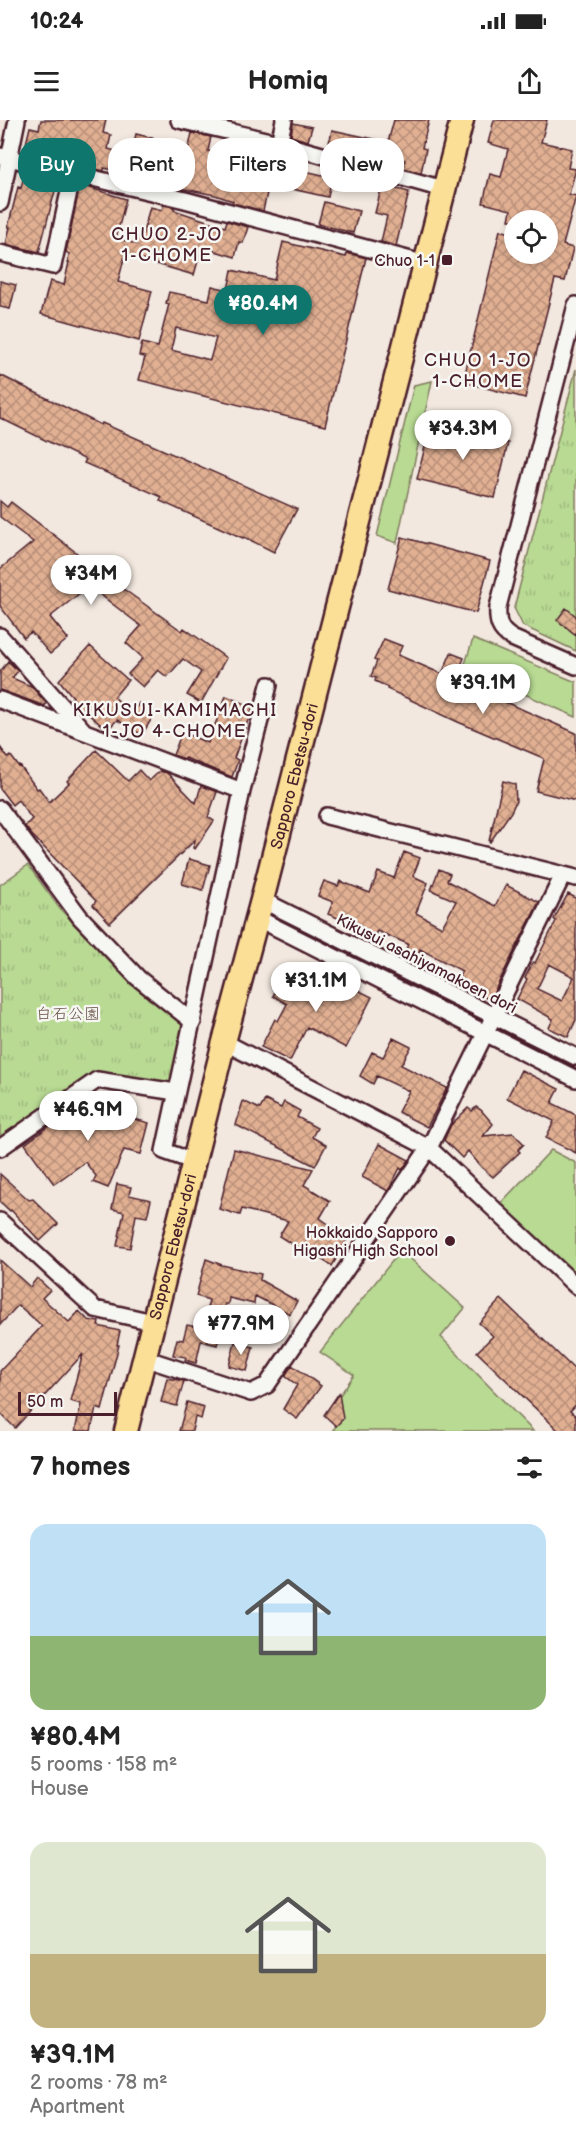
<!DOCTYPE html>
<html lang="en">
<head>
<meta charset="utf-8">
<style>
  :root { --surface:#fff; --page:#f2f2f2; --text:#222; --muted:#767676; --accent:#0f766e }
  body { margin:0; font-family:"Balsamiq Sans","Klee One",sans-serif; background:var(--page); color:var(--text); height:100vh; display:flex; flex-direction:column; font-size:22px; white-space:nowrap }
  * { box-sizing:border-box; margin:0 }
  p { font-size:20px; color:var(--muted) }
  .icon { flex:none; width:33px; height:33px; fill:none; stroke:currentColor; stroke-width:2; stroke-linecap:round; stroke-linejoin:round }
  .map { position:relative; height:1311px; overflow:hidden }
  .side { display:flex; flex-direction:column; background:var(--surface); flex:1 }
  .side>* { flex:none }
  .banner { position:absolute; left:18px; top:18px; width:540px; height:54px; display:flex; gap:12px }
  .buttons { position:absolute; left:504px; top:90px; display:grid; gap:12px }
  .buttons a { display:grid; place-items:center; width:54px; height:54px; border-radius:50%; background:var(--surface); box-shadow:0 3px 9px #0003; font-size:30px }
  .scale { position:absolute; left:18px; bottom:15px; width:99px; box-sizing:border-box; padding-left:6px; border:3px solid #4a1f2b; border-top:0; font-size:16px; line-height:21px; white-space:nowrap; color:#4a1f2b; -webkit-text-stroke:4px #f6f6f2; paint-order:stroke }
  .price { position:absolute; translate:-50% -51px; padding:0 14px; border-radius:21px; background:#fff; color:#222; font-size:20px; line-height:39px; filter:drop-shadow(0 2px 3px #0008) }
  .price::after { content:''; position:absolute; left:50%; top:36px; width:18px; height:14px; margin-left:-9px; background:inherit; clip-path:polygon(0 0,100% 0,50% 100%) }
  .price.selected { background:var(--accent); color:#fff }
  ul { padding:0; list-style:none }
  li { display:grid; align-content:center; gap:12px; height:318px; padding:0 30px }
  li span { display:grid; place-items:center; height:186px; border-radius:18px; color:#555 }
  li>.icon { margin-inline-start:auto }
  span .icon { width:108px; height:108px; fill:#fffc; stroke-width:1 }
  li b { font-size:26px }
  h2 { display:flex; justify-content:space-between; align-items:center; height:72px; padding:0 30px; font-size:26px }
  .pill { padding:0 21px; border-radius:24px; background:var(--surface); box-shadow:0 3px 9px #0003; font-size:21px; line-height:54px }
  .pill.selected { background:var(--accent); color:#fff }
  .status { display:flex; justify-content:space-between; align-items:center; height:42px; padding:0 30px; background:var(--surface); direction:ltr }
  .status svg { height:16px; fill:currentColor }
  header { display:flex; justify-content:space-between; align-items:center; height:78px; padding:0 30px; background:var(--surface); font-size:27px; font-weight:700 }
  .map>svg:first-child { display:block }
  .grass { fill:#b8da93; stroke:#817c5f; stroke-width:1.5 }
  .park { fill:url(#park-tufts); stroke:#817c5f; stroke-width:1.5 }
  .building { fill:url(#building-cross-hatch); stroke:#4a1f2b; stroke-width:1.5; fill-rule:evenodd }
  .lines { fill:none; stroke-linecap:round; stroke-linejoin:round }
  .minor-casing { stroke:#4a1f2b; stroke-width:20 }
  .highway-casing { stroke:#4a1f2b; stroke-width:27 }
  .minor { stroke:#f6f6f2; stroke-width:15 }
  .highway { stroke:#fbdf96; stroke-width:22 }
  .poi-dot { fill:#4a1f2b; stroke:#f6f6f2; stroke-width:2 }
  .labels { text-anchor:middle; stroke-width:5; stroke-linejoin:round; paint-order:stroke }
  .poi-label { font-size:16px; fill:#4a1f2b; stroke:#f6f6f2; text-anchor:end }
  .street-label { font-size:16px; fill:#4a1f2b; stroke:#f6f6f2 }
  .park-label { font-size:16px; fill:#664e45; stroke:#f6f6f2 }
  .neighbourhood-label { font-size:18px; letter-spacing:1.5px; fill:#4a1f2b; stroke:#f6f6f2 }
</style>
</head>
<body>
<div class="status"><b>10:24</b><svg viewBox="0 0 49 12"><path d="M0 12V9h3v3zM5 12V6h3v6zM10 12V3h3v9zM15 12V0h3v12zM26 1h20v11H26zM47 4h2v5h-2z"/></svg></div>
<header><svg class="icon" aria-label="menu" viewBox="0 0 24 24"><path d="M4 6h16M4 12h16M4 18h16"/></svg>Homiq<svg class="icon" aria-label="share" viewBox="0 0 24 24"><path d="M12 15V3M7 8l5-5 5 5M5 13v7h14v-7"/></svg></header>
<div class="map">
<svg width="576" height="1311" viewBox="0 0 576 1311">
  <defs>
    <pattern id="park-tufts" width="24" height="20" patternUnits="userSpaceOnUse" patternTransform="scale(1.5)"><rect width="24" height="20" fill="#b8da93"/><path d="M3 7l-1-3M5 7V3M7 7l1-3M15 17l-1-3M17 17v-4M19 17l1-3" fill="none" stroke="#a0bb7f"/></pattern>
    <pattern id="building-cross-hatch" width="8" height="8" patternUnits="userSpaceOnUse" patternTransform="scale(1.5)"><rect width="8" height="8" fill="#e1b093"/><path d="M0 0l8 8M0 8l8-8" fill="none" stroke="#b88f78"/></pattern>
  </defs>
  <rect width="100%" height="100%" fill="#f2e8df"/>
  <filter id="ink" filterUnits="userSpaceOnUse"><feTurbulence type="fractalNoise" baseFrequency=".0167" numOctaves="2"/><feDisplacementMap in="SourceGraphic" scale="12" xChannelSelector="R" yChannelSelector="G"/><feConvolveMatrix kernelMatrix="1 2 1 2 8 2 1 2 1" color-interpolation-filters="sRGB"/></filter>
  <g filter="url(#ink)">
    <!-- grass -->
    <path class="grass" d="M432,261L397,422V423L377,416L414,265Z
      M473,519L576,562V597L464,547Z
      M551,1030L576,1043V1155L499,1085Z
      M401,1130L465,1188L441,1217L533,1311H332L337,1305L326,1295L354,1255L320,1232Z"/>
    <!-- park -->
    <path class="park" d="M576,249V531L523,506L514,488Z
      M28,745L60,789L110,839L186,905L171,964L99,954L0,1018V765Z"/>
    <!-- building -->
    <path class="building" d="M41,0H106L103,13L111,15L108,29L131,35L136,14L189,27L192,13L211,17L208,31L232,37L234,24L265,31L269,33L267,44L300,53V50L332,57L328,77L269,64L263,91L232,83L233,81L215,75L159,64L160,61L104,48V51L24,32L30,7L39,9Z
      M394,0H429L422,28L426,29L421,53L403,48L405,40L367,31L366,37L328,27L332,10L388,22Z
      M494,0H547L541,22L572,29L568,48L576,49L569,74L576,76L563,125L573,128L565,161L555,159L525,278L463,262L500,110L514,114V134H548V100H509L511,90L483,83L490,54L501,57L508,29L488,23Z
      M293,3L312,7L308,21L291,16Z
      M25,52L55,62L53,66L56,67L39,132L6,124L10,107H8L18,67L21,68Z
      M80,65L126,79L116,118L136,124L139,115L142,116L150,87L162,90L163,85L174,87V90L225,107L227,101L248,107L243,123L239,122L235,137L202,127L194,155L125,135L118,162L152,171L139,221L41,194L50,161L64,165L69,142H68L69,134L66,132Z
      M382,65L409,72L396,126L381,122L387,96L375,93Z
      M324,82L359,91L353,113L318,104Z
      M283,122L346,137L347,133L366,138L325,306L139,260L145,237L139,236L142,223L158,227L169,184L166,183L169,172L209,180L212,166L228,170L232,150L274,160ZM176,208L216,218L210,240L171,230Z
      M0,161L16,165L10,189L0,187Z
      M0,255L101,305L102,303L297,389L274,432L244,417L243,418L160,381L162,377L84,343L86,340L0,298Z
      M430,307L454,313L456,307L493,317L492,319L508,323L495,378L417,359Z
      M0,381L7,387L11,382L122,468L182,511L184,508L226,538L201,583L187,575L201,552L183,539L167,557L158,550L143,567L128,554L143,538L126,523L141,506L89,466L50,497L68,519L50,534L31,512L24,518L0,486V449L33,422L0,397Z
      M402,417L490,441L476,493L388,469Z
      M566,488L576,496V515L557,500Z
      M384,519L402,526L398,535L442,554L451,533L464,538L455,560L576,613V681L536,671L544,639L541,637L458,602L387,569L388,567L375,561L376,558L371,556L377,541L374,540Z
      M90,526L128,560L114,577L133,593L139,583L155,593L142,615L117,600L107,610L82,589L81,591L70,580L73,577L59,560Z
      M8,541L18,551L12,558L31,566L46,583L45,586L0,570V552Z
      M226,576L253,587L234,638L238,640L232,657L185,638L184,639L173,635L182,612L208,623Z
      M0,627L8,638L11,636L19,647L20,646L37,669L39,668L49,682L69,663L67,661L96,630L128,661L139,650L149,661L160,651L167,653L196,683L201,666L217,672L208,697L214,701L195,729L193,728L195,720L110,803L93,785L96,781L30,713L25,706L32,699L18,680L12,685L0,669Z
      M503,661L515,664L516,681L511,692L490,722L489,721Z
      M404,732L420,738L413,756L428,763L416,793L442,807L456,781L431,770L439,749L450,754L447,761L495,786L506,765L539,782L490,880L456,862L462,851L420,829L417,838L405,832L408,824L377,811L375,815L357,808L358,806L328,794L333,782L318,776L324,761L338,766L340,761L370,773L378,752L394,758Z
      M189,739L210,745L203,770L182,764Z
      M568,774L576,778V900L568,917L549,908L553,899L517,879L527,859L525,858L533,842L535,843L556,801L554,799ZM549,844L574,857L562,881L537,869Z
      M314,848L372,877L346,928L307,907L290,941L261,927L275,899L278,901L287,884L273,876L277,867L292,875L304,851Z
      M393,918L411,927L401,945L447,968L427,1007L398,992L409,971L377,956L373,964L360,956L372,932L383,937Z
      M521,950L559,969L552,983L576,995V1033L546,1018L554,1001L507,978Z
      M87,979L101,998L106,982L129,988L127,997L149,1003L141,1034L124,1030L108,1068L93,1062L96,1056L85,1042L54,1064L25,1024Z
      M265,980L281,988L284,982L300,991L297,997L317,1008L312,1017L326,1025L315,1046L236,1005L243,981L260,989Z
      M476,987L481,990L493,1004L483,1016L513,1013L524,1024L518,1030L520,1032L493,1057L481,1047L468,1031L462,1038L444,1020L451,1005L468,988L472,991Z
      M379,1024L409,1040L402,1050L400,1048L388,1071L362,1057Z
      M234,1029L313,1049L304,1065L330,1081L320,1098L348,1118L332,1146L300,1126L298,1128L279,1116L288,1101L242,1089L240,1095L219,1089Z
      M0,1054L29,1080L33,1079L58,1104L40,1121L11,1090L10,1091L0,1082Z
      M117,1064L131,1067L129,1075L151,1080L147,1097L136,1095L130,1128L117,1126L124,1092L112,1089Z
      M206,1139L222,1145L261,1154L260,1160L297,1181L290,1194L255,1176L254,1184L229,1178L228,1184H225L218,1212L220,1213L217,1225L201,1221L196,1243L185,1240L186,1237L173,1235L177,1219L183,1220L187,1205L202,1208L209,1180L196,1176Z
      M0,1140L30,1167L37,1158L50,1170L42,1178L69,1202L79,1191L88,1200L99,1202L98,1206L120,1211L117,1225H119L102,1290L96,1288L91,1311H75L81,1284L70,1281L83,1234L15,1308L0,1293V1251L42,1206L18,1185L0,1205Z
      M501,1179L576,1251V1285L570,1291L576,1296V1311H559L477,1232L493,1216L479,1203Z
      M235,1222L253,1227L247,1251L229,1246Z
      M292,1245L321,1266L297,1299L283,1289L297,1265L285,1256Z
      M167,1258L184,1261L177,1286L161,1282Z
      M339,1273L343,1299L336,1306L324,1295Z
      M187,1282L204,1287L201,1299L195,1297L192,1311H179Z"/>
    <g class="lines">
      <defs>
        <path id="minor" d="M179,0L279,23L443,69
          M279,23L284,0
          M0,36L185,80L426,144
          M0,83L17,0
          M0,133L53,146L73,53
          M576,185L498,487C497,502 499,510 512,518L576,546
          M0,516L83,610
          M0,580L242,671
          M0,689L80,797L138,858L193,902
          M327,696L576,758
          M262,780L576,937
          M257,798L576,959
          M224,922L429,1028L576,1166
          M0,1028L97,960L176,972
          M195,1042L164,1031L242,671L269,565
          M0,1101L95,1189L153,1202
          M144,1238L251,1273L267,1265L429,1028L563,755"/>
        <g id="highway">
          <path id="s1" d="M126,1311L224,922L262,780L462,0"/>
        </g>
      </defs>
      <!-- minor casing -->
      <use href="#minor" class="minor-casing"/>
      <!-- highway casing -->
      <use href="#highway" class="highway-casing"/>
      <!-- minor -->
      <use href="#minor" class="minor"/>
      <!-- highway -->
      <use href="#highway" class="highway"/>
    </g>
  </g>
  <!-- markers -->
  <g class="poi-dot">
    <rect x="441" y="134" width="12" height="12" rx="3"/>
    <circle cx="450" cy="1121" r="6"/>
  </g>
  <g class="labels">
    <!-- poi labels -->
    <g class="poi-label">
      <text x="435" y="146">Chuo 1-1</text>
      <text x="438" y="1118">Hokkaido Sapporo<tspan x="438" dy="18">Higashi High School</tspan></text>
    </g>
    <!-- street labels -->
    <g class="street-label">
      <text dy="6" stroke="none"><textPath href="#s1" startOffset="676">Sapporo Ebetsu-dori</textPath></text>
      <text transform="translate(427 843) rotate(27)" y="6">Kikusui asahiyamakoen dori</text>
      <text dy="6" stroke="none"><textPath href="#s1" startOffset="190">Sapporo Ebetsu-dori</textPath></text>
    </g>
    <!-- park labels -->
    <g class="park-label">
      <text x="68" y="899">白石公園</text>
    </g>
    <!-- neighbourhood labels -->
    <g class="neighbourhood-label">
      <text x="167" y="120">CHUO 2-JO<tspan x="167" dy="21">1-CHOME</tspan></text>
      <text x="478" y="246">CHUO 1-JO<tspan x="478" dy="21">1-CHOME</tspan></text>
      <text x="175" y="596">KIKUSUI-KAMIMACHI<tspan x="175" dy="21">1-JO 4-CHOME</tspan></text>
    </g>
  </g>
</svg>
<div class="buttons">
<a><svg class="icon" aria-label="locate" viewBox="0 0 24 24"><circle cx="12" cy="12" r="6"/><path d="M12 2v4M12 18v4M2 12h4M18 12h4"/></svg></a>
</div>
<div class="scale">50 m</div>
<b class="price selected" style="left:263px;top:216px">¥80.4M</b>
<b class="price" style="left:463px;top:341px">¥34.3M</b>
<b class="price" style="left:91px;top:486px">¥34M</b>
<b class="price" style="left:483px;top:595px">¥39.1M</b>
<b class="price" style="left:316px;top:893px">¥31.1M</b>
<b class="price" style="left:88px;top:1022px">¥46.9M</b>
<b class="price" style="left:241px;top:1236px">¥77.9M</b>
<div class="banner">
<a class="pill selected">Buy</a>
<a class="pill">Rent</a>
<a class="pill">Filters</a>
<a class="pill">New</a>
</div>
</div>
<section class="side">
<h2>7 homes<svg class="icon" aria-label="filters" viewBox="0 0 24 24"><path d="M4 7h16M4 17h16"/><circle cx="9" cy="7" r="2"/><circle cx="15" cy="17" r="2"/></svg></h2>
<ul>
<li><span style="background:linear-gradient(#bfe0f5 60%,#8fb573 0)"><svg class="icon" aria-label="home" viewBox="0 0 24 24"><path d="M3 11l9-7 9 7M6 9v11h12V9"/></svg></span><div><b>¥80.4M</b><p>5 rooms · 158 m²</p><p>House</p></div></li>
<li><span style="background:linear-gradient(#dfe7d0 60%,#c2b280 0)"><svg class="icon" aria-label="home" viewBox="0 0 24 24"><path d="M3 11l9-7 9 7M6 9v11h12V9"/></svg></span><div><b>¥39.1M</b><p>2 rooms · 78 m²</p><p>Apartment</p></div></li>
</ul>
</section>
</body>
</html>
